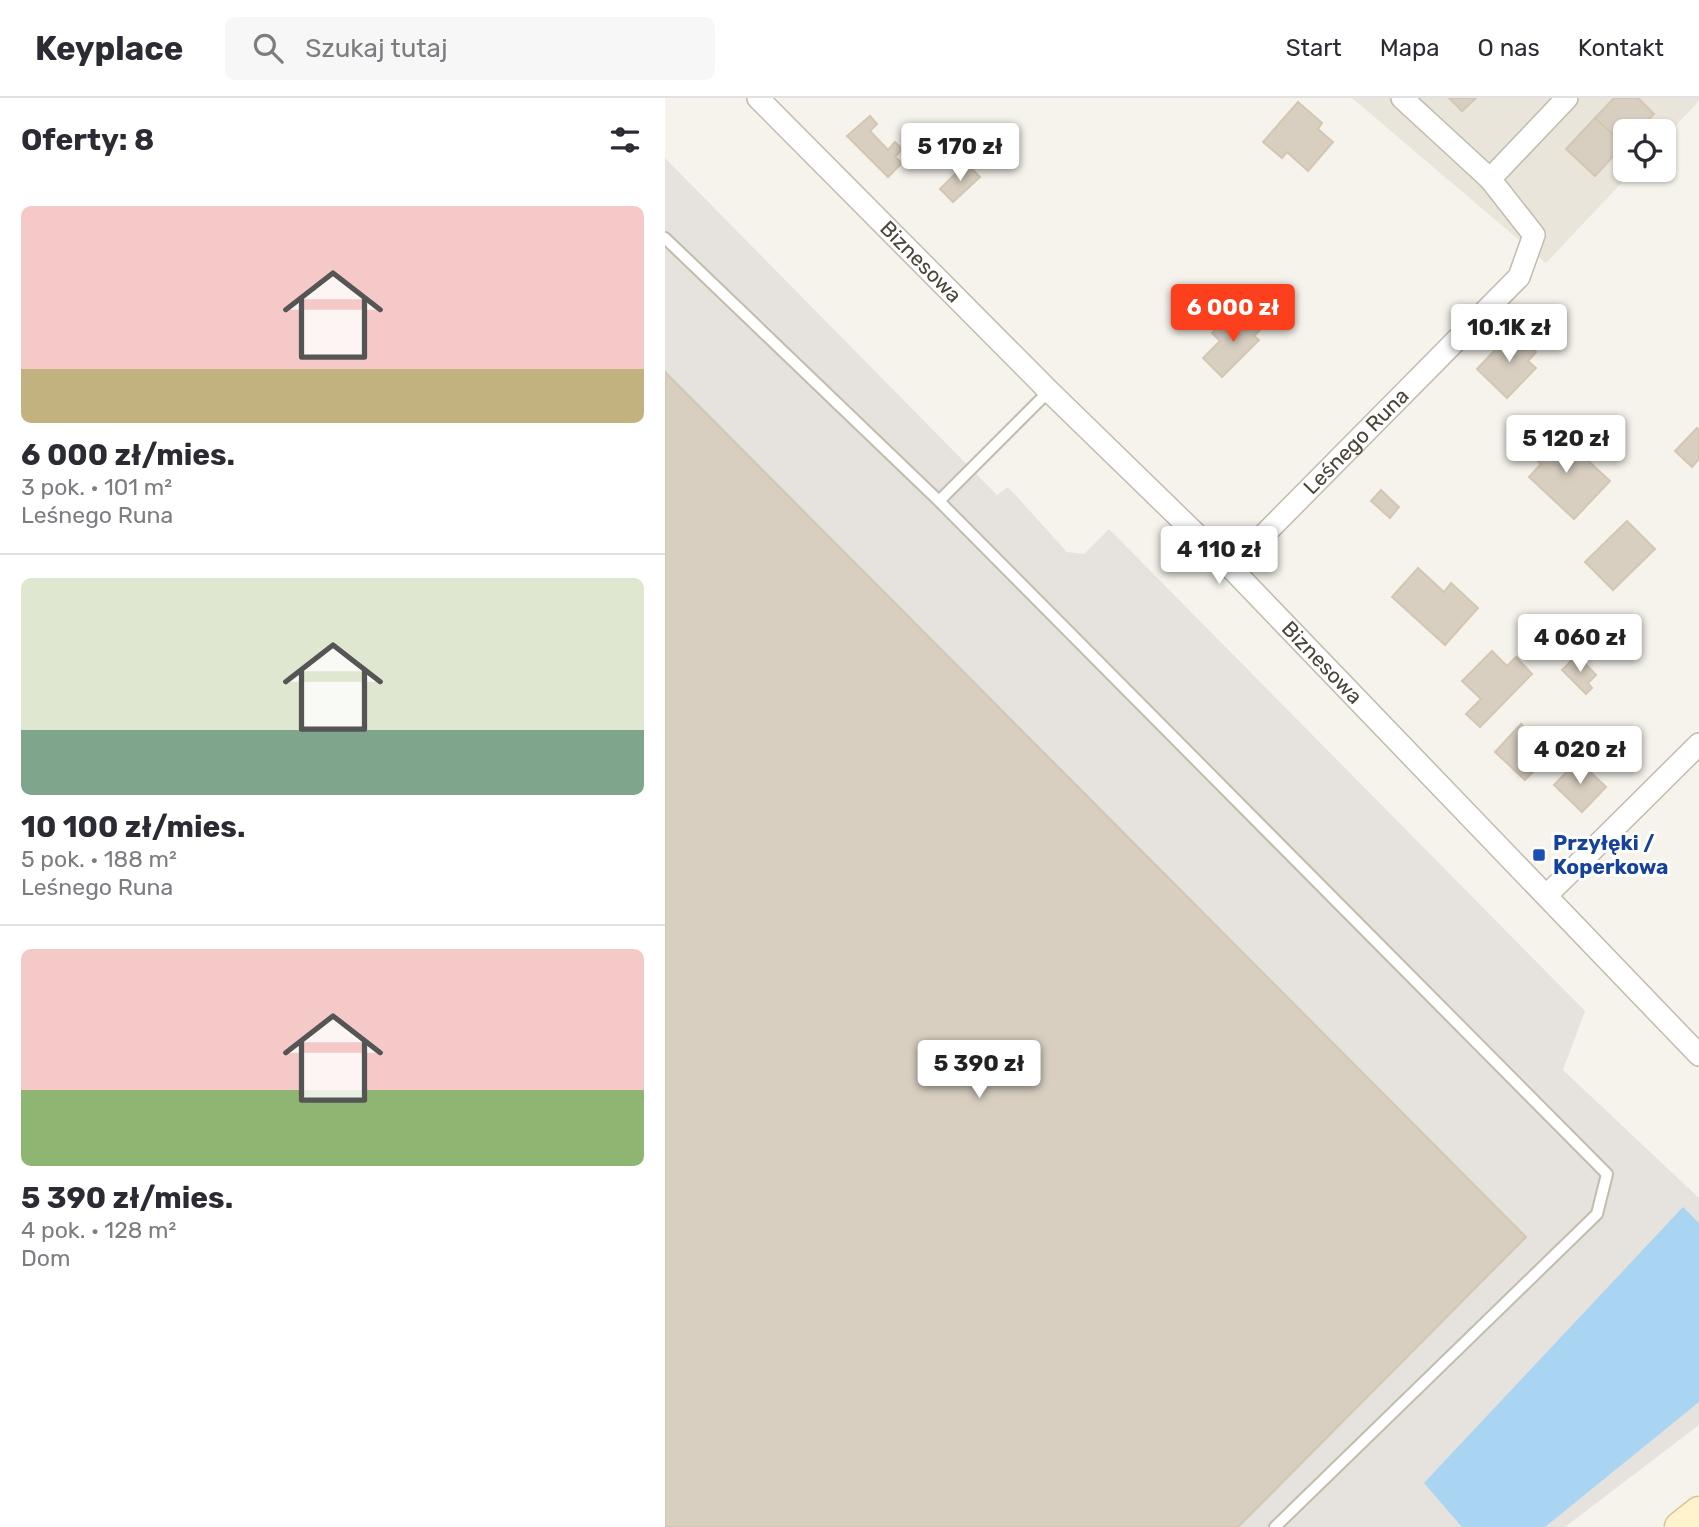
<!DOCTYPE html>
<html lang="pl">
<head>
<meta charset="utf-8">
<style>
  :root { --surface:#fff; --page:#f7f7f7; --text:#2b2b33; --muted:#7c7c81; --line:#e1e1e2; --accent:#fc3f1d }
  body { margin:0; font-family:Rubik,sans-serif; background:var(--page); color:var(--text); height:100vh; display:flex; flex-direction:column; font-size:26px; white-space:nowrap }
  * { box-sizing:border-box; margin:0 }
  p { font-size:23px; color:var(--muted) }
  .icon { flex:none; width:38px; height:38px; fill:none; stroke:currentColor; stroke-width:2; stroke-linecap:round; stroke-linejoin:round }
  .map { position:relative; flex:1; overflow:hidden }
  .sheet { display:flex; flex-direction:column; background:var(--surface); width:665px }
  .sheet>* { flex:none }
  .fabs { position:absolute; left:948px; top:21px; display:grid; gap:14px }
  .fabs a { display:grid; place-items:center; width:63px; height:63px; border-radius:10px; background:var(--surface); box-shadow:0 2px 5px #0004; font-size:35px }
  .price { position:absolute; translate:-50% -60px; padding:0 16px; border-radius:7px; background:#fff; color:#222; font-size:23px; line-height:46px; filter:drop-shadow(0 2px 4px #0008) }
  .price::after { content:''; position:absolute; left:50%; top:42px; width:21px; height:16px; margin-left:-10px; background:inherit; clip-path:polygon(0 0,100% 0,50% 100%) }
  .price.current { background:var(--accent); color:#fff }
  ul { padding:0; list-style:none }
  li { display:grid; align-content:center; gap:14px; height:371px; padding:0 21px }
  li+li { border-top:2px solid var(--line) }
  li span { display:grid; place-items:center; height:217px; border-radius:10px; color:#555 }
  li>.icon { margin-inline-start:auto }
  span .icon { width:126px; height:126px; fill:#fffc; stroke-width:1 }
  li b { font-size:30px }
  h2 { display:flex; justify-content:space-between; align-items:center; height:84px; padding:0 21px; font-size:30px }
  header { display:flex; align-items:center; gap:42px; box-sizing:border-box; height:98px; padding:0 35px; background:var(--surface); border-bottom:2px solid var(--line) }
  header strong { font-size:33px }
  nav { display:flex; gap:38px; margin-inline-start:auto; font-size:24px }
  .search { width:490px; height:63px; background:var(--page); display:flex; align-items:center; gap:18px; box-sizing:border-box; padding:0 24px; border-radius:10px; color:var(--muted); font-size:26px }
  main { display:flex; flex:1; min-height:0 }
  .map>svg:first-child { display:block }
  .residential { fill:#eae5da }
  .industrial { fill:#e6e2dd }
  .water { fill:#a9d4f2 }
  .building { fill:#d8cfc1; stroke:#d3c7b4; stroke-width:2 }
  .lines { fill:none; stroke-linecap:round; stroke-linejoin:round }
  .lane-casing { stroke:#c2bbae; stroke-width:14 }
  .street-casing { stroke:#c2bbae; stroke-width:24 }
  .secondary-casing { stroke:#d6c79b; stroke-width:33 }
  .lane { stroke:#fff; stroke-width:10 }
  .street { stroke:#fff; stroke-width:21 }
  .secondary { stroke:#fff3cd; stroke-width:30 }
  .transit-dot { fill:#1a4fb4; stroke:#fff; stroke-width:2.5 }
  .labels { text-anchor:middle; stroke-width:6; stroke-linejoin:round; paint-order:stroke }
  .street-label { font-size:21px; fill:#4b4439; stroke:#fff }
  .transit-label { font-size:21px; font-weight:bold; fill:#164399; stroke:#fff; text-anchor:start }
</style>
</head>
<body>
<header>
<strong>Keyplace</strong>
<div class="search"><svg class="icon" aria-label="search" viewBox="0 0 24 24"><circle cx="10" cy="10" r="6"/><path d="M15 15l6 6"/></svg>Szukaj tutaj</div>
<nav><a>Start</a><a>Mapa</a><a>O nas</a><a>Kontakt</a></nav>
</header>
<main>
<section class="sheet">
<h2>Oferty: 8<svg class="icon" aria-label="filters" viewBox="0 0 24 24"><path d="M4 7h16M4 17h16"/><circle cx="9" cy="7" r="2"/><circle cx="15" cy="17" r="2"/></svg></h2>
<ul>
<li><span style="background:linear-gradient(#f6c9c9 75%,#c2b280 0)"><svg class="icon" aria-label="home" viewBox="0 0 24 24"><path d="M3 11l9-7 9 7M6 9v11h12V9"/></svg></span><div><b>6 000 zł/mies.</b><p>3 pok. · 101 m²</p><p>Leśnego Runa</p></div></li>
<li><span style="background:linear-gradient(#dfe7d0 70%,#7fa58c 0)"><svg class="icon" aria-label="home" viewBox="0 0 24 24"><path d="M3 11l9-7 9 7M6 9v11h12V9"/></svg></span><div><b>10 100 zł/mies.</b><p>5 pok. · 188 m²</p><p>Leśnego Runa</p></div></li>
<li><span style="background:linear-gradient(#f6c9c9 65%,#8fb573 0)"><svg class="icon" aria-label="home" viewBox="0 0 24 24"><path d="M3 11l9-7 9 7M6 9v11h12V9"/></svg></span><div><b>5 390 zł/mies.</b><p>4 pok. · 128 m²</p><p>Dom</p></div></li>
</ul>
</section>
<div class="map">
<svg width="1034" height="1429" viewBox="0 0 1034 1429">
  <rect width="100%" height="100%" fill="#f6f3ec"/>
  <!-- residential -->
  <path class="residential" d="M687,0H1034V3L999,40V33H961V72H969L881,165Z"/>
  <!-- industrial -->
  <path class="industrial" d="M0,60L332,397L343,389L402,454L419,456L444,431L920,913L898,972L1034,1100V1327L900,1429H0Z"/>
  <!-- water -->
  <path class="water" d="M1018,1109L1034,1125V1304L880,1429H797L759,1385Z"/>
  <!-- building -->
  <path class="building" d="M784,0H811L797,13Z
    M949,0H973L989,16L973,33H961V41L957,45L930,20Z
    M633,4L657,25L653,31L668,44L643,73L622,54L617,60L598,44Z
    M205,18L212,26L205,33L223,52L230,44L237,51L230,59L237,65L223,79L182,38Z
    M930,20L957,45L950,52L952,54L930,78L901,51Z
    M301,65L315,79L288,104L275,91Z
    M582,214L597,230L589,238L594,242L557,279L538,260L555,243L547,235L556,226L563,233Z
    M849,233L871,254L863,263L871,270L842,300L812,271L830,252V240H842Z
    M0,274L861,1139L573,1429H0Z
    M1032,330L1034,332V361L1027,369L1010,353Z
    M889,331L945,383L909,421L864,379L876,366L865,356Z
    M716,392L734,409L725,420L706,403Z
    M962,423L990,451L948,492L920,464Z
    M753,470L779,494L786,485L813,510L780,547L727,499Z
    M827,553L842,568L851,559L867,576L815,629L801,616L816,601L797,583Z
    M912,557L931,577L923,585L927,590L921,596L897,572Z
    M856,626L886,655L860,682L830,654Z
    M913,662L941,689L917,714L889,687Z"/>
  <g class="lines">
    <defs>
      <path id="lane" d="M0,140L274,403L942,1076L932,1116L610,1429
        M274,403L384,293"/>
      <g id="street">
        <path id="s1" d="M93,0L384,293L566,470L1034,957"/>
        <path d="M737,0L825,81"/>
        <path id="s2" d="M566,470L854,179L869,137L825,81L902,0"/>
        <path d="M882,797L1034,646"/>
      </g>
      <path id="secondary" d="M1015,1429L1034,1414"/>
    </defs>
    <!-- lane casing -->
    <use href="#lane" class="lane-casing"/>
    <!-- street casing -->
    <use href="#street" class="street-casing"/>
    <!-- secondary casing -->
    <use href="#secondary" class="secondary-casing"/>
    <!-- lane -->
    <use href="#lane" class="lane"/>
    <!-- street -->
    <use href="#street" class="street"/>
    <!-- secondary -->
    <use href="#secondary" class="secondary"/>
  </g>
  <!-- markers -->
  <rect class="transit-dot" x="867" y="750" width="14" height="14" rx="3.5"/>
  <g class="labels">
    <!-- street labels -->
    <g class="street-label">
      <text dy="7" stroke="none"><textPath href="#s1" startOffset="231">Biznesowa</textPath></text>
      <text dy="7" stroke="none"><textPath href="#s2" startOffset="178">Leśnego Runa</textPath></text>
      <text dy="7" stroke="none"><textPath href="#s1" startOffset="798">Biznesowa</textPath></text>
    </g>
    <!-- transit labels -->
    <g class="transit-label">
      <text x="888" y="752">Przyłęki /<tspan x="888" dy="24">Koperkowa</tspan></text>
    </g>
  </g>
</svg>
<div class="fabs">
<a><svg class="icon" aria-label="locate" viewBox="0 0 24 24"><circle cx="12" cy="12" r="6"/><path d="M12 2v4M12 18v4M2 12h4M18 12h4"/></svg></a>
</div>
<b class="price" style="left:295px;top:85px">5 170 zł</b>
<b class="price current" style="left:568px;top:246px">6 000 zł</b>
<b class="price" style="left:844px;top:266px">10.1K zł</b>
<b class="price" style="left:901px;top:377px">5 120 zł</b>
<b class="price" style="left:554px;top:488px">4 110 zł</b>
<b class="price" style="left:915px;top:576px">4 060 zł</b>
<b class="price" style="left:915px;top:688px">4 020 zł</b>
<b class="price" style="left:314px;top:1002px">5 390 zł</b>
</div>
</main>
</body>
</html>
